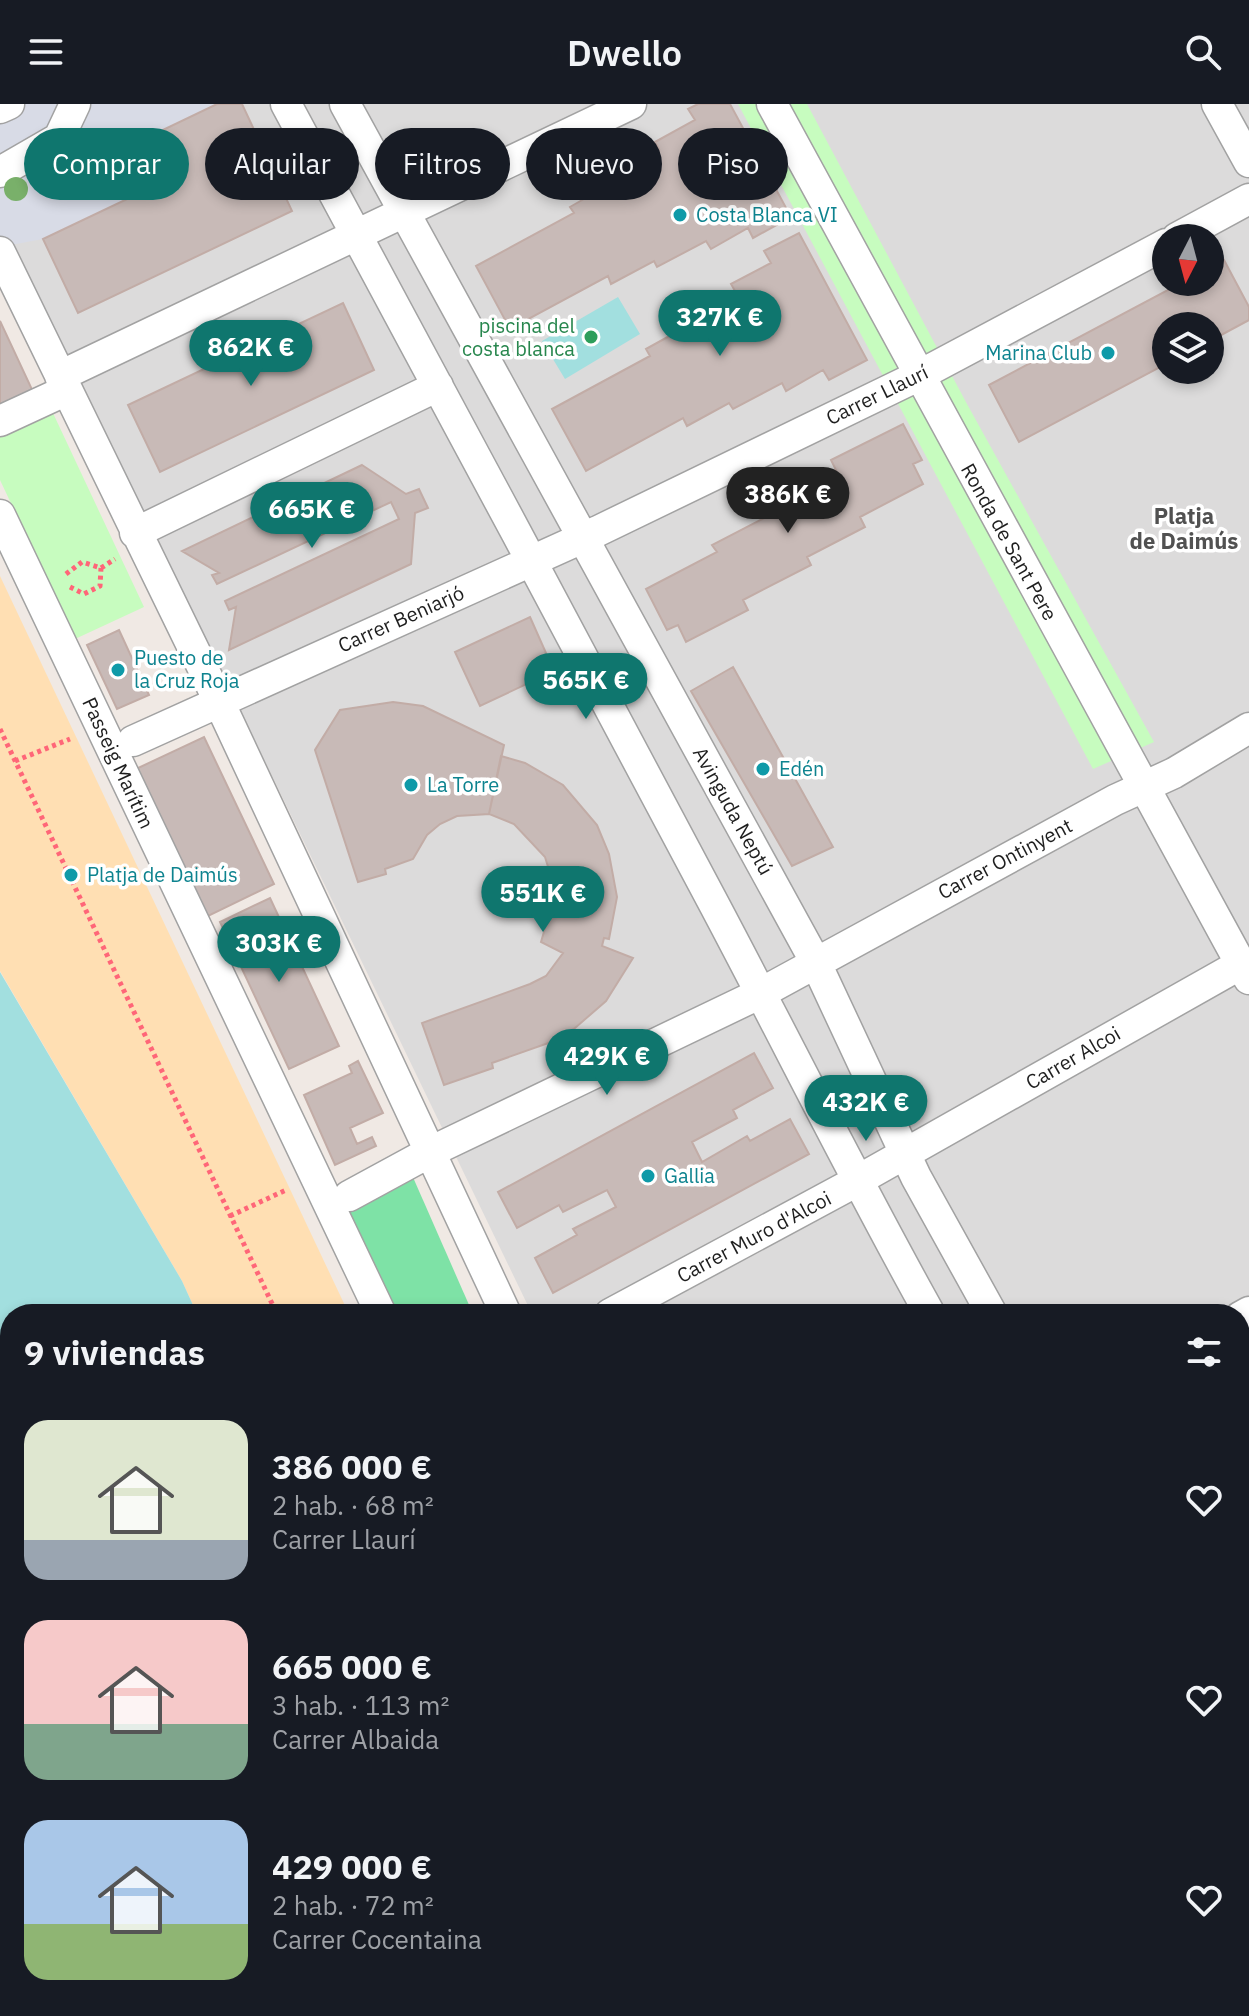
<!DOCTYPE html>
<html lang="es">
<head>
<meta charset="utf-8">
<style>
  :root { --surface:#171b24; --page:#20242c; --text:#f1f3f6; --muted:#9ea1a6; --accent:#0f766e }
  body { margin:0; font-family:"IBM Plex Sans",sans-serif; background:var(--page); color:var(--text); height:100vh; display:flex; flex-direction:column; font-size:30px; white-space:nowrap }
  * { box-sizing:border-box; margin:0 }
  p { font-size:26px; color:var(--muted) }
  .icon { flex:none; width:44px; height:44px; fill:none; stroke:currentColor; stroke-width:2; stroke-linecap:round; stroke-linejoin:round }
  .map { position:relative; flex:1; overflow:hidden }
  .side { position:absolute; left:0px; top:1200px; width:1250px; height:712px; display:flex; flex-direction:column; background:var(--surface); border-radius:32px 32px 0 0; box-shadow:0 4px 12px #0003 }
  .side>* { flex:none }
  .hud { position:absolute; left:24px; top:24px; width:800px; height:72px; display:flex; gap:16px }
  .needle { width:52px; rotate:186deg }
  .controls { position:absolute; left:1152px; top:120px; display:grid; gap:16px }
  .controls a { display:grid; place-items:center; width:72px; height:72px; border-radius:50%; background:var(--surface); box-shadow:0 4px 12px #0003; font-size:40px }
  .price { position:absolute; translate:-50% -68px; padding:0 18px; border-radius:28px; background:var(--accent); color:#fff; font-size:26px; line-height:52px; filter:drop-shadow(0 2px 4px #0008) }
  .price::after { content:''; position:absolute; left:50%; top:48px; width:24px; height:18px; margin-left:-12px; background:inherit; clip-path:polygon(0 0,100% 0,50% 100%) }
  .price.active { background:#222; color:#fff }
  ul { padding:0; list-style:none }
  li { display:flex; align-items:center; gap:24px; height:200px; padding:0 24px }
  li span { display:grid; place-items:center; flex:none; width:224px; height:160px; border-radius:24px; color:#555 }
  li>.icon { margin-inline-start:auto }
  span .icon { width:96px; height:96px; fill:#fffc; stroke-width:1 }
  li b { font-size:34px }
  h2 { display:flex; justify-content:space-between; align-items:center; height:96px; padding:0 24px; font-size:34px }
  .tag { padding:0 28px; border-radius:36px; background:var(--surface); box-shadow:0 4px 12px #0003; font-size:28px; line-height:72px }
  .tag.active { background:var(--accent); color:#fff }
  header { display:flex; justify-content:space-between; align-items:center; height:104px; padding:0 24px; background:var(--surface); font-size:36px; font-weight:600 }
  .map>svg:first-child { display:block }
  .residential { fill:#dcdbdb; fill-rule:evenodd }
  .sand { fill:#ffdfb3 }
  .park { fill:#c7fcbf }
  .pitch { fill:#7ee2a6 }
  .plaza { fill:#d8dbe6 }
  .water { fill:#a2dfdf }
  .building { fill:#c8bab7; stroke:#c2aca6; stroke-width:2 }
  .lines { fill:none; stroke-linecap:round; stroke-linejoin:round }
  .street-casing { stroke:#a2a2a2; stroke-width:33 }
  .path { stroke:#ff6678; stroke-width:5; stroke-dasharray:4 4; stroke-linecap:butt }
  .street { stroke:#fff; stroke-width:30 }
  .tree { fill:#79b06a }
  .culture-dot { fill:#0f9aa8; stroke:#fff; stroke-width:3 }
  .leisure-dot { fill:#2e9e5b; stroke:#fff; stroke-width:3 }
  .labels { text-anchor:middle; stroke-width:7; stroke-linejoin:round; paint-order:stroke }
  .culture-label { font-size:20px; fill:#0d838f; stroke:#fff; text-anchor:start }
  .leisure-label { font-size:20px; fill:#27864d; stroke:#fff; text-anchor:end }
  .street-label { font-size:20px; fill:#1e1e1e; stroke:#fff }
  .neighbourhood-label { font-size:22px; font-weight:bold; fill:#515151; stroke:#fff }
</style>
</head>
<body>
<header><svg class="icon" aria-label="menu" viewBox="0 0 24 24"><path d="M4 6h16M4 12h16M4 18h16"/></svg>Dwello<svg class="icon" aria-label="search" viewBox="0 0 24 24"><circle cx="10" cy="10" r="6"/><path d="M15 15l6 6"/></svg></header>
<div class="map">
<svg width="1249" height="1912" viewBox="0 0 1249 1912">
  <rect width="100%" height="100%" fill="#f0e9e4"/>
  <!-- residential -->
  <path class="residential" d="M0,0H1249V1912H774L768,1902H1240V1210H532L216,556L0,133ZM1166,134H1210V178H1166ZM1166,222H1210V266H1166Z"/>
  <!-- sand -->
  <path class="sand" d="M0,472L349,1210H197L182,1177L0,867Z
    M513,1902H717L724,1912H518Z"/>
  <!-- park -->
  <path class="park" d="M738,0H807L967,300L1154,638L1093,665Z
    M52,307L144,503L75,535L0,376V332Z"/>
  <!-- pitch -->
  <path class="pitch" d="M412,1071L473,1210H394L344,1107Z"/>
  <!-- plaza -->
  <path class="plaza" d="M0,0H217L144,35L163,78L43,135L0,143Z"/>
  <!-- water -->
  <path class="water" d="M618,193L640,230L565,275L542,237Z
    M0,868L182,1177L197,1210H10V1902H513L518,1912H0Z"/>
  <!-- building -->
  <path class="building" d="M217,0H242L292,107L78,209L43,135L163,78L144,35Z
    M698,0H730L791,113L753,134L748,124L711,145L706,137L657,163L654,157L611,180L608,172L510,225L476,162L574,109L570,103L617,76L613,69L659,45L655,38L695,16L688,5Z
    M799,129L867,256L829,276L823,266L786,287L782,279L733,305L729,299L687,322L683,314L586,367L552,305L650,252L646,245L693,219L689,211L735,187L731,180L771,159L764,147Z
    M1224,156L1249,203V216L1210,237V222H1166V260L1019,338L989,281L1183,178H1210V164Z
    M343,199L374,266L160,368L128,301Z
    M0,217L35,292L0,308Z
    M903,320L922,356L913,360L923,380L860,413L865,423L807,453L811,461L743,496L748,506L686,538L678,521L667,526L646,485L717,448L712,441L778,407L774,398L836,366L831,356Z
    M362,361L406,390L419,385L428,404L415,409L411,460L229,546L236,503L229,506L225,497L399,415L391,398L217,480L212,471L219,469L182,447Z
    M530,513L554,567L480,602L455,548Z
    M119,526L149,591L117,605L87,541Z
    M733,563L833,743L792,762L691,587Z
    M393,598L423,602L504,641L489,710L457,712L440,720L427,731L413,755L385,765L386,770L358,778L315,646L340,606Z
    M204,633L274,780L206,813L136,665Z
    M501,652L525,659L563,681L597,721L609,750L617,793L609,835L604,834L602,842L633,854L606,897L575,924L551,938L492,959L493,964L444,981L422,919L530,880L546,872L563,849L541,838L553,797L554,782L545,753L514,720L489,710Z
    M270,794L339,942L289,965L220,818Z
    M754,949L773,984L733,1006L737,1014L692,1038L702,1058L747,1032L750,1037L790,1015L809,1050L553,1189L535,1154L577,1131L573,1125L616,1103L607,1086L563,1108L559,1101L517,1124L498,1088Z
    M358,957L383,1009L350,1024L357,1040L372,1033L376,1042L335,1061L304,991L352,969L349,962Z"/>
  <g class="lines">
    <defs>
      <path id="street" d="M286,0C430,267 573,534 715,802C787,938 855,1076 930,1210
        M345,0L815,857L916,1073L992,1210
        M772,0L1249,875
        M1217,0L1249,58
        M0,4L9,0
        M0,68L59,34L75,0
        M1177,134L1249,95
        M0,148L214,587L506,1210
        M60,272L631,0
        M0,317L67,286
        M0,411L381,1210
        M135,429L438,282
        M133,637L598,427L918,272L1166,140
        M349,1092L430,1048L761,889L1115,696L1174,669L1249,624
        M610,1210L846,1083L1241,860
        M1240,1213L1249,1208
        M1240,1554L1249,1549
        M1240,1662L1249,1679
        M1240,1771L1249,1788
        M747,1902L753,1912
        M1210,1912L1228,1902"/>
    </defs>
    <!-- street casing -->
    <use href="#street" class="street-casing"/>
    <!-- path -->
    <path class="path" d="M66,470L82,458L101,464L115,455
      M70,483L84,490L100,482L101,464
      M0,625L277,1210
      M15,657L70,635
      M230,1112L286,1086
      M648,1902L654,1912"/>
    <!-- street -->
    <use href="#street" class="street"/>
  </g>
  <!-- trees -->
  <g class="tree">
    <circle cx="74" cy="57" r="12"/>
    <circle cx="16" cy="85" r="12"/>
  </g>
  <!-- markers -->
  <g class="culture-dot">
    <circle cx="680" cy="111" r="8"/>
    <circle cx="1108" cy="249" r="8"/>
    <circle cx="118" cy="566" r="8"/>
    <circle cx="763" cy="665" r="8"/>
    <circle cx="411" cy="681" r="8"/>
    <circle cx="71" cy="771" r="8"/>
    <circle cx="648" cy="1072" r="8"/>
  </g>
  <circle class="leisure-dot" cx="591" cy="233" r="8"/>
  <g class="labels">
    <!-- culture labels -->
    <g class="culture-label">
      <text x="696" y="118">Costa Blanca VI</text>
      <text x="1092" y="256" text-anchor="end">Marina Club</text>
      <text x="134" y="561">Puesto de<tspan x="134" dy="23">la Cruz Roja</tspan></text>
      <text x="779" y="672">Edén</text>
      <text x="427" y="688">La Torre</text>
      <text x="87" y="778">Platja de Daimús</text>
      <text x="664" y="1079">Gallia</text>
    </g>
    <!-- leisure labels -->
    <g class="leisure-label">
      <text x="575" y="229">piscina del<tspan x="575" dy="23">costa blanca</tspan></text>
    </g>
    <!-- street labels -->
    <g class="street-label">
      <text transform="translate(877 291) rotate(-26)" y="7">Carrer Llaurí</text>
      <text transform="translate(1009 438) rotate(61)" y="7">Ronda de Sant Pere</text>
      <text transform="translate(401 515) rotate(-24)" y="7">Carrer Beniarjó</text>
      <text transform="translate(118 659) rotate(65)" y="7">Passeig Marítim</text>
      <text transform="translate(733 707) rotate(61)" y="7">Avinguda Neptú</text>
      <text transform="translate(1005 755) rotate(-28)" y="7">Carrer Ontinyent</text>
      <text transform="translate(1073 954) rotate(-30)" y="7">Carrer Alcoi</text>
      <text transform="translate(754 1133) rotate(-28)" y="7">Carrer Muro d'Alcoi</text>
    </g>
    <!-- neighbourhood labels -->
    <g class="neighbourhood-label">
      <text x="1184" y="420">Platja<tspan x="1184" dy="25">de Daimús</tspan></text>
    </g>
  </g>
</svg>
<div class="controls">
<a><svg class="needle" viewBox="-14 -14 28 28"><path d="M0-13l5 13h-10z" fill="#e53935"/><path d="M0 13l5-13h-10z" fill="#9ea1a6"/></svg></a>
<a><svg class="icon" aria-label="layers" viewBox="0 0 24 24"><path d="M12 4l9 5-9 5-9-5zM3 14l9 5 9-5"/></svg></a>
</div>
<b class="price" style="left:720px;top:254px">327K €</b>
<b class="price" style="left:251px;top:284px">862K €</b>
<b class="price active" style="left:788px;top:431px">386K €</b>
<b class="price" style="left:312px;top:446px">665K €</b>
<b class="price" style="left:586px;top:617px">565K €</b>
<b class="price" style="left:543px;top:830px">551K €</b>
<b class="price" style="left:279px;top:880px">303K €</b>
<b class="price" style="left:607px;top:993px">429K €</b>
<b class="price" style="left:866px;top:1039px">432K €</b>
<div class="hud">
<a class="tag active">Comprar</a>
<a class="tag">Alquilar</a>
<a class="tag">Filtros</a>
<a class="tag">Nuevo</a>
<a class="tag">Piso</a>
</div>
<section class="side">
<h2>9 viviendas<svg class="icon" aria-label="filters" viewBox="0 0 24 24"><path d="M4 7h16M4 17h16"/><circle cx="9" cy="7" r="2"/><circle cx="15" cy="17" r="2"/></svg></h2>
<ul>
<li><span style="background:linear-gradient(#dfe7d0 75%,#9aa5b1 0)"><svg class="icon" aria-label="home" viewBox="0 0 24 24"><path d="M3 11l9-7 9 7M6 9v11h12V9"/></svg></span><div><b>386 000 €</b><p>2 hab. · 68 m²</p><p>Carrer Llaurí</p></div><svg class="icon" aria-label="heart" viewBox="0 0 24 24"><path d="M12 20l-8-8c-3-5 5-10 8-4 3-6 11-1 8 4z"/></svg></li>
<li><span style="background:linear-gradient(#f6c9c9 65%,#7fa58c 0)"><svg class="icon" aria-label="home" viewBox="0 0 24 24"><path d="M3 11l9-7 9 7M6 9v11h12V9"/></svg></span><div><b>665 000 €</b><p>3 hab. · 113 m²</p><p>Carrer Albaida</p></div><svg class="icon" aria-label="heart" viewBox="0 0 24 24"><path d="M12 20l-8-8c-3-5 5-10 8-4 3-6 11-1 8 4z"/></svg></li>
<li><span style="background:linear-gradient(#a9c7e8 65%,#8fb573 0)"><svg class="icon" aria-label="home" viewBox="0 0 24 24"><path d="M3 11l9-7 9 7M6 9v11h12V9"/></svg></span><div><b>429 000 €</b><p>2 hab. · 72 m²</p><p>Carrer Cocentaina</p></div><svg class="icon" aria-label="heart" viewBox="0 0 24 24"><path d="M12 20l-8-8c-3-5 5-10 8-4 3-6 11-1 8 4z"/></svg></li>
</ul>
</section>
</div>
</body>
</html>
